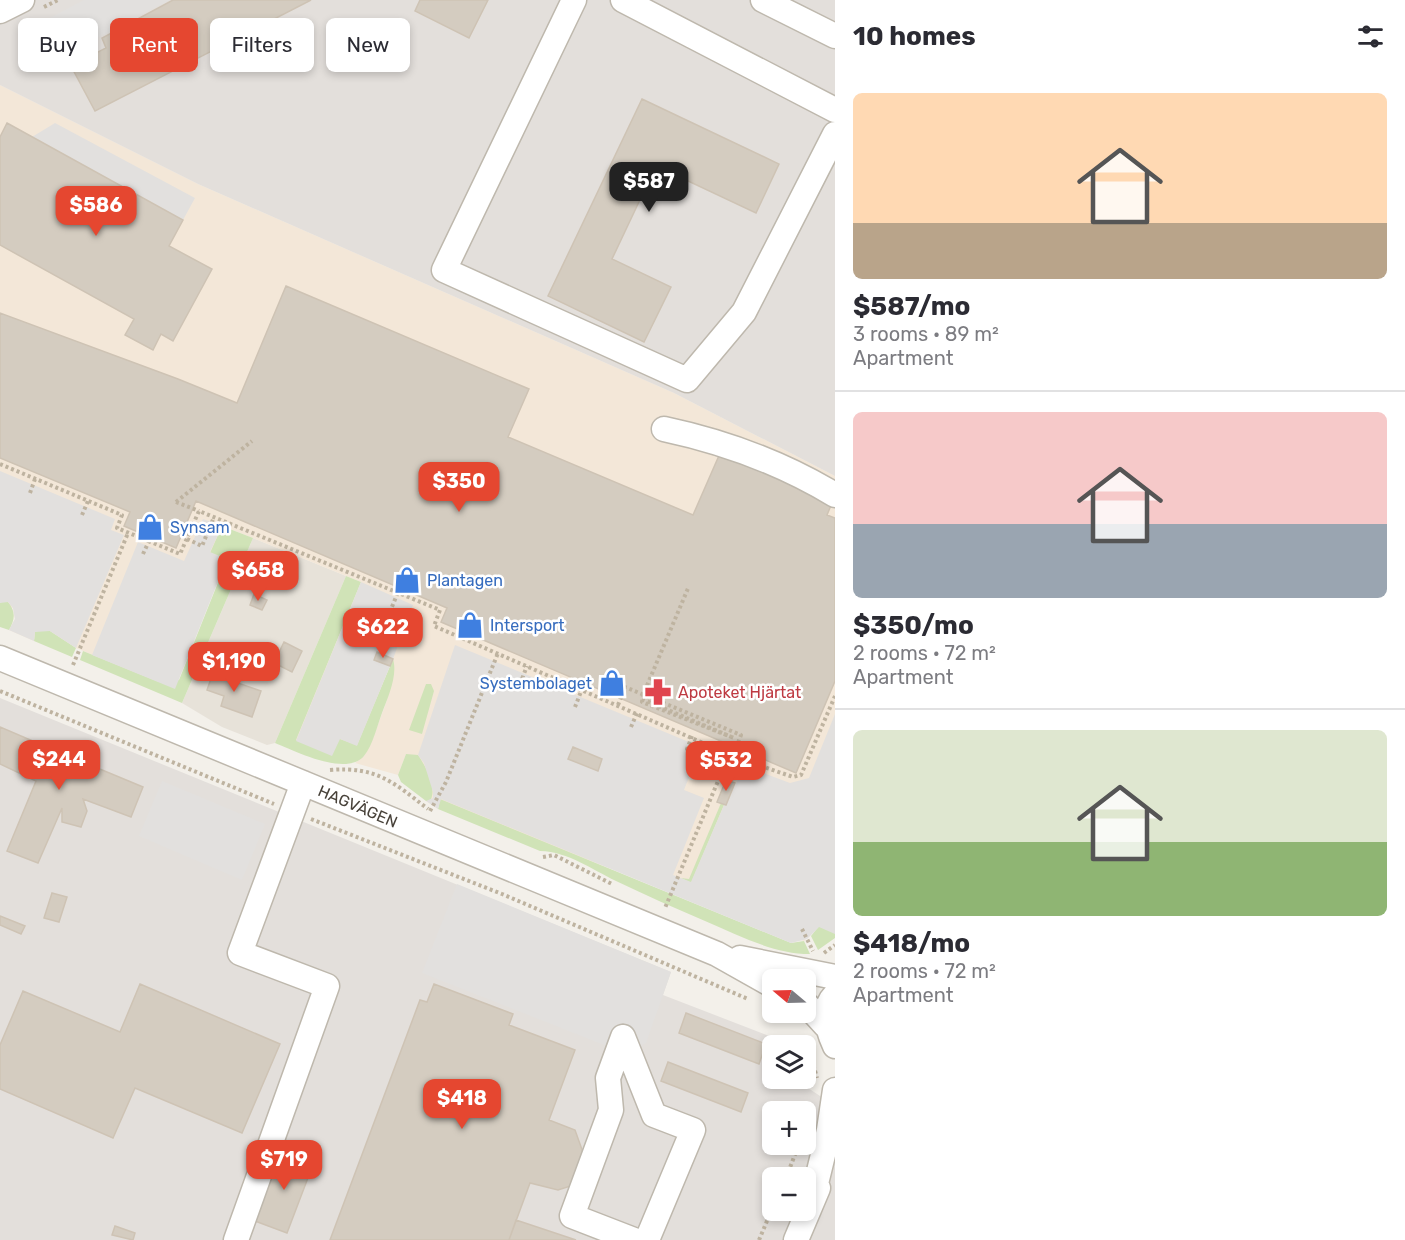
<!DOCTYPE html>
<html lang="en">
<head>
<meta charset="utf-8">
<style>
  :root { --surface:#fff; --page:#f2f2f3; --text:#2b2b33; --muted:#7c7c81; --line:#e1e1e2; --accent:#e54730 }
  body { margin:0; font-family:Rubik,sans-serif; background:var(--page); color:var(--text); height:100vh; display:flex; flex-direction:column; font-size:22px; white-space:nowrap }
  * { box-sizing:border-box; margin:0 }
  p { font-size:20px; color:var(--muted) }
  .icon { flex:none; width:33px; height:33px; fill:none; stroke:currentColor; stroke-width:2; stroke-linecap:round; stroke-linejoin:round }
  .map { position:relative; flex:1; overflow:hidden }
  .side { display:flex; flex-direction:column; background:var(--surface); width:570px }
  .side>* { flex:none }
  .guide { position:absolute; left:18px; top:18px; width:570px; height:54px; display:flex; gap:12px }
  .needle { width:39px; rotate:289deg }
  .controls { position:absolute; left:762px; top:969px; display:grid; gap:12px }
  .controls a { display:grid; place-items:center; width:54px; height:54px; border-radius:9px; background:var(--surface); box-shadow:0 3px 9px #0003; font-size:30px }
  .price { position:absolute; translate:-50% -51px; padding:0 14px; border-radius:12px; background:var(--accent); color:#fff; font-size:20px; line-height:39px; filter:drop-shadow(0 2px 3px #0008) }
  .price::after { content:''; position:absolute; left:50%; top:36px; width:18px; height:14px; margin-left:-9px; background:inherit; clip-path:polygon(0 0,100% 0,50% 100%) }
  .price.current { background:#222; color:#fff }
  ul { padding:0; list-style:none }
  li { display:grid; align-content:center; gap:12px; height:318px; padding:0 18px }
  li+li { border-top:2px solid var(--line) }
  li span { display:grid; place-items:center; height:186px; border-radius:9px; color:#555 }
  li>.icon { margin-inline-start:auto }
  span .icon { width:108px; height:108px; fill:#fffc; stroke-width:1 }
  li b { font-size:26px }
  h2 { display:flex; justify-content:space-between; align-items:center; height:72px; padding:0 18px; font-size:26px }
  .pill { padding:0 21px; border-radius:9px; background:var(--surface); box-shadow:0 3px 9px #0003; font-size:21px; line-height:54px }
  .pill.current { background:var(--accent); color:#fff }
  main { display:flex; flex:1; min-height:0 }
  .map>svg:first-child { display:block }
  .residential { fill:#e7e2d9 }
  .commercial { fill:#f3e7d8 }
  .industrial { fill:#e3dfdb; fill-rule:evenodd }
  .green { fill:#d0e3b7 }
  .parking { fill:#e2e0de }
  .building { fill:#d4ccc0; stroke:#cec3b4; stroke-width:1.5 }
  .lines { fill:none; stroke-linecap:round; stroke-linejoin:round }
  .minor-casing { stroke:#beb8ad; stroke-width:27 }
  .path { stroke:#beb3a0; stroke-width:4; stroke-dasharray:3 3; stroke-linecap:butt }
  .minor { stroke:#fff; stroke-width:24 }
  .labels { text-anchor:middle; stroke-width:5; stroke-linejoin:round; paint-order:stroke }
  .shop-label { font-size:16px; fill:#366cbe; stroke:#fff; text-anchor:start }
  .health-label { font-size:16px; fill:#be3a42; stroke:#fff; text-anchor:start }
  .street-label { font-size:16px; fill:#474139; stroke:#fff }
</style>
</head>
<body>
<main>
<div class="map">
<svg width="835" height="1240" viewBox="0 0 835 1240">
  <rect width="100%" height="100%" fill="#f3f0ea"/>
  <!-- residential -->
  <path class="residential" d="M253,538L346,576L275,743L267,745L222,727L182,703Z"/>
  <!-- commercial -->
  <path class="commercial" d="M0,85L198,184L674,393L835,476V934L819,927L804,941L437,803L438,809L426,801H430L406,754L398,775L355,763L364,756L373,738L387,700L392,660L357,746L332,756L295,741L361,582L243,534L222,526L175,689L76,648L50,631L35,632L34,641L9,630L15,619L13,608L0,603Z"/>
  <!-- industrial -->
  <path class="industrial" d="M0,0H835V476L674,393L198,184L0,85Z
    M0,698L671,972L663,995L790,1044L772,1046V1078L800,1079L802,1084L835,1106V1240H0ZM772,1112H806V1144H772ZM772,1178H806V1210H772Z"/>
  <!-- green -->
  <path class="green" d="M222,526L253,538L182,703L80,660L83,651L159,682L179,680L227,560L210,553Z
    M346,576L361,582L296,740L340,739L357,745L393,659C398,675 388,697 382,713C377,726 373,745 364,756C346,777 295,751 275,743Z
    M3,601L8,602C16,612 15,619 9,630L0,627V603Z
    M41,630L50,631L76,648L72,657L34,641L35,632Z
    M426,684H431L434,691L422,734L409,730Z
    M406,754L418,755C425,765 438,789 430,801H426L401,782L398,775Z
    M440,799L791,943L804,941L810,954C773,954 738,935 705,921C675,908 645,895 616,881C591,869 569,852 540,851L438,809Z
    M721,803L724,805L691,883L681,878L689,879Z
    M819,926L835,933V938L818,950L811,936Z"/>
  <!-- parking -->
  <path class="parking" d="M84,0H170L64,55L46,20Z
    M55,123L195,198L183,220L32,137Z
    M0,471L115,519L111,530L124,535L76,648L50,631L35,632L34,641L9,630L15,619L13,608L8,602L0,603Z
    M203,519L222,526L210,552L227,559L175,689L92,655L138,542L184,561Z
    M361,582L413,605L393,659L377,652L374,660L390,666L357,746L340,739L332,756L296,741Z
    M455,645L701,747L684,790L704,798L673,875L691,882L724,805H726L741,773L750,768L790,783L809,778L835,714V934L819,927L807,939L791,943L441,799L438,809L426,801L433,798V792L424,763L418,755Z
    M162,781L265,824L242,880L139,836Z
    M457,884L671,972L646,1043L627,1054L422,973Z"/>
  <!-- building -->
  <path class="building" d="M173,0H311L95,111L71,66L106,48L102,38Z
    M420,0H488L469,38L415,11Z
    M642,99L779,164L756,213L667,171L657,193L646,187L612,259L671,287L644,342L548,296Z
    M7,123L183,220L169,246L212,269L173,341L161,334L153,350L125,335L134,319L0,245V137Z
    M286,286L529,389L508,437L693,515L721,451L834,498L827,515L835,518V681L796,773L441,622L447,608L196,501L176,548L124,526L130,512L0,458V313L178,379L237,403Z
    M254,594L267,600L262,610L250,605Z
    M284,642L302,651L292,672L274,663Z
    M377,652L393,659L390,666L374,660Z
    M215,667L231,673L229,680L261,691L252,717L221,706L224,696L207,690Z
    M0,727L56,751L61,741L76,747L71,757L143,787L131,817L83,799L87,811L81,827L62,822V808L38,863L7,851L36,781L0,764Z
    M573,747L602,759L598,771L568,759Z
    M726,780L735,783L726,805L717,802Z
    M52,893L67,897L59,922L44,918Z
    M0,916L25,926L21,934L0,925Z
    M140,984L280,1044L242,1133L135,1088L113,1138L0,1089V1045L23,991L120,1032Z
    M434,984L513,1014L509,1025L575,1050L549,1120L575,1130L585,1158L577,1184L558,1190L530,1183L509,1240H330L420,1000L427,1002Z
    M686,1013L766,1044L759,1064L679,1033Z
    M668,1062L748,1093L741,1112L661,1081Z
    M281,1150L314,1162L287,1233L255,1221Z
    M516,1220L576,1240H509Z
    M115,1226L135,1233L133,1240L112,1235Z"/>
  <g class="lines">
    <defs>
      <path id="minor" d="M574,0L444,270L687,380L744,312L835,134
        M623,0L835,110
        M763,0L835,36
        M0,11L22,0
        M664,429C725,442 782,463 835,495
        M0,658L717,954L772,985
        M740,958L835,977
        M835,995C821,1009 828,1031 835,1046
        M806,1004L826,1026
        M623,1037L608,1078L611,1110L572,1216L634,1240
        M623,1037L654,1115L693,1130L647,1240
        M812,1200L829,1130L835,1090
        M236,1240L327,986L240,953L303,783
        M796,1240L818,1188"/>
    </defs>
    <!-- minor casing -->
    <use href="#minor" class="minor-casing"/>
    <!-- path -->
    <path class="path" d="M44,7L58,0
      M0,464L122,515L117,528L180,554L199,511L440,610L434,626L733,756L793,777L801,775L835,696
      M30,493L35,479
      M176,502L252,441
      M176,502L199,511
      M82,515L88,501
      M187,539L202,546L214,517
      M143,554L149,541
      M383,629L398,592
      M73,665L128,533
      M520,684L527,666
      M0,691L274,804
      M642,699L734,738L642,702L643,695L689,586
      M618,705L625,687L741,735L733,756L723,769L665,908
      M575,707L582,689
      M631,727L637,713
      M692,736L687,749L723,769
      M330,770C377,766 394,783 428,809
      M430,811L446,782L498,653
      M311,819L502,894L748,999
      M543,857L554,855L612,884
      M802,929L813,951
      M824,953L835,945
      M778,1012L789,1017
      M807,1042L817,1078
      M786,1178L799,1144
      M759,1240L772,1209"/>
    <!-- minor -->
    <use href="#minor" class="minor"/>
  </g>
  <!-- icons -->
  <defs>
    <symbol id="shop-bare" viewBox="-9 -9 18 18"><path d="M-5-2.5h2.3a2.7 3.5 0 0 1 5.4 0H5L5.5 6h-11ZM-1.5-2.5h3a1.5 2.3 0 0 0-3 0Z" fill="#3f7fe0" stroke="#fff" stroke-width="2.5" paint-order="stroke"/></symbol>
    <symbol id="pharmacy-bare" viewBox="-9 -9 18 18"><path d="M-2-6h4v4h4v4h-4v4h-4v-4h-4v-4h4Z" fill="#e0444e" stroke="#fff" stroke-width="2.5" paint-order="stroke"/></symbol>
  </defs>
  <g fill-rule="evenodd">
    <use href="#shop-bare" x="131" y="508" width="38" height="38"/>
    <use href="#shop-bare" x="388" y="561" width="38" height="38"/>
    <use href="#shop-bare" x="451" y="606" width="38" height="38"/>
    <use href="#shop-bare" x="593" y="664" width="38" height="38"/>
    <use href="#pharmacy-bare" x="639" y="673" width="38" height="38"/>
  </g>
  <g class="labels">
    <!-- shop labels -->
    <g class="shop-label">
      <text x="170" y="533">Synsam</text>
      <text x="427" y="586">Plantagen</text>
      <text x="490" y="631">Intersport</text>
      <text x="592" y="689" text-anchor="end">Systembolaget</text>
    </g>
    <!-- health labels -->
    <g class="health-label">
      <text x="678" y="698">Apoteket Hjärtat</text>
    </g>
    <!-- street labels -->
    <g class="street-label">
      <text transform="translate(358 806) rotate(23)" y="6">HAGVÄGEN</text>
    </g>
  </g>
</svg>
<div class="controls">
<a><svg class="needle" viewBox="-14 -14 28 28"><path d="M0-13l5 13h-10z" fill="#e53935"/><path d="M0 13l5-13h-10z" fill="#7c7c81"/></svg></a>
<a><svg class="icon" aria-label="layers" viewBox="0 0 24 24"><path d="M12 4l9 5-9 5-9-5zM3 14l9 5 9-5"/></svg></a>
<a>+</a>
<a>−</a>
</div>
<b class="price current" style="left:649px;top:213px">$587</b>
<b class="price" style="left:96px;top:237px">$586</b>
<b class="price" style="left:459px;top:513px">$350</b>
<b class="price" style="left:258px;top:602px">$658</b>
<b class="price" style="left:383px;top:659px">$622</b>
<b class="price" style="left:234px;top:693px">$1,190</b>
<b class="price" style="left:59px;top:791px">$244</b>
<b class="price" style="left:726px;top:792px">$532</b>
<b class="price" style="left:462px;top:1130px">$418</b>
<b class="price" style="left:284px;top:1191px">$719</b>
<div class="guide">
<a class="pill">Buy</a>
<a class="pill current">Rent</a>
<a class="pill">Filters</a>
<a class="pill">New</a>
</div>
</div>
<section class="side">
<h2>10 homes<svg class="icon" aria-label="filters" viewBox="0 0 24 24"><path d="M4 7h16M4 17h16"/><circle cx="9" cy="7" r="2"/><circle cx="15" cy="17" r="2"/></svg></h2>
<ul>
<li><span style="background:linear-gradient(#ffd9b3 70%,#b9a48a 0)"><svg class="icon" aria-label="home" viewBox="0 0 24 24"><path d="M3 11l9-7 9 7M6 9v11h12V9"/></svg></span><div><b>$587/mo</b><p>3 rooms · 89 m²</p><p>Apartment</p></div></li>
<li><span style="background:linear-gradient(#f6c9c9 60%,#9aa5b1 0)"><svg class="icon" aria-label="home" viewBox="0 0 24 24"><path d="M3 11l9-7 9 7M6 9v11h12V9"/></svg></span><div><b>$350/mo</b><p>2 rooms · 72 m²</p><p>Apartment</p></div></li>
<li><span style="background:linear-gradient(#dfe7d0 60%,#8fb573 0)"><svg class="icon" aria-label="home" viewBox="0 0 24 24"><path d="M3 11l9-7 9 7M6 9v11h12V9"/></svg></span><div><b>$418/mo</b><p>2 rooms · 72 m²</p><p>Apartment</p></div></li>
</ul>
</section>
</main>
</body>
</html>
